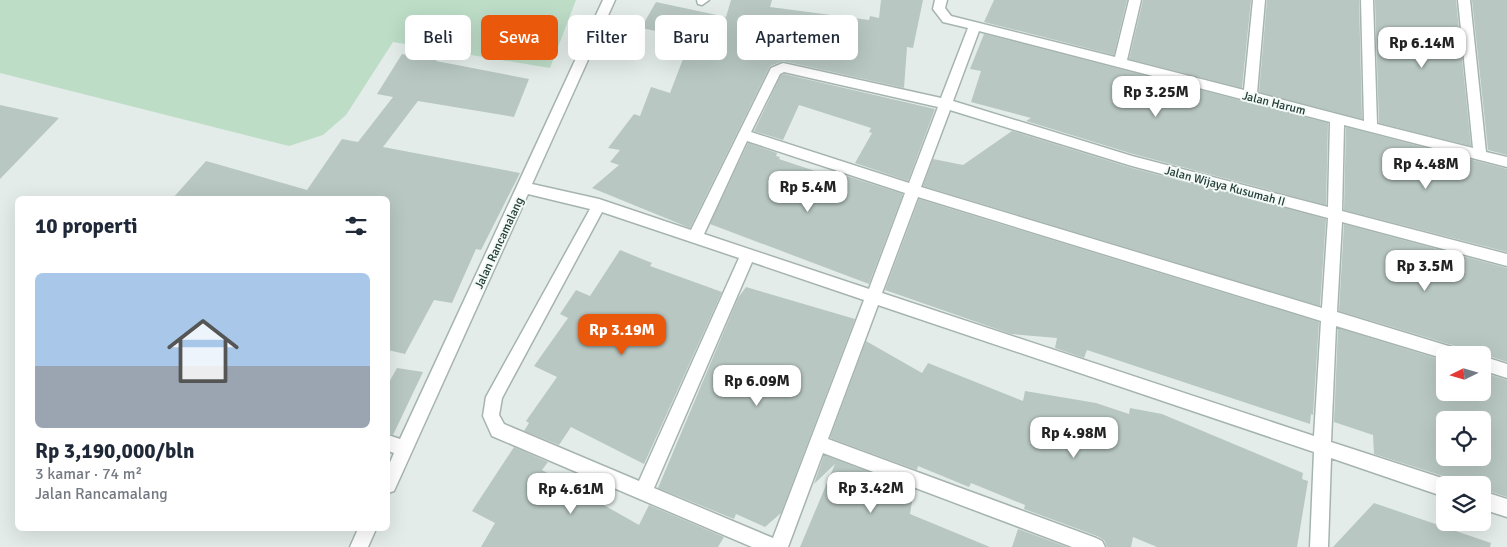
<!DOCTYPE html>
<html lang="id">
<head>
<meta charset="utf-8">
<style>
  :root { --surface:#fff; --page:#f2f2f3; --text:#1f2937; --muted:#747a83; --line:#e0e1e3; --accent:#ea580c }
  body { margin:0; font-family:Signika,sans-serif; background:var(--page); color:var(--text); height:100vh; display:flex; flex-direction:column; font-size:19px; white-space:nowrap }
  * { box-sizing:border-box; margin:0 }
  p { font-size:16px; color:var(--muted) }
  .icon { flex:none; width:28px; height:28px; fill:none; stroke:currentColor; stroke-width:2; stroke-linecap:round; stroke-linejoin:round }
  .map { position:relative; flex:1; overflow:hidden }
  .sheet { position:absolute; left:15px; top:196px; width:375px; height:335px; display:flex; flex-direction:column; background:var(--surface); border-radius:8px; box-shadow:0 5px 20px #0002 }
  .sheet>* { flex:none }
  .top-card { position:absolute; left:405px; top:15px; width:475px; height:45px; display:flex; gap:10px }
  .needle { width:32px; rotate:265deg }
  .tools { position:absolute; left:1436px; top:346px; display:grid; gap:10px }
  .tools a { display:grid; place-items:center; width:55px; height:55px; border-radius:8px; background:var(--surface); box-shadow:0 5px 20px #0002; font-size:25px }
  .price { position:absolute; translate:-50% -42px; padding:0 11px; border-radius:10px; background:#fff; color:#222; font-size:16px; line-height:32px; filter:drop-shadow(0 1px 2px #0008) }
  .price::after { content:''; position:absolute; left:50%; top:30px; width:15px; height:11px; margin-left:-8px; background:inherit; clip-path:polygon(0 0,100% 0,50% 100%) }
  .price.on { background:var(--accent); color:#fff }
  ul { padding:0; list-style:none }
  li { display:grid; align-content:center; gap:10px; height:265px; padding:0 20px }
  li+li { border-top:1px solid var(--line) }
  li span { display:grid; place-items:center; height:155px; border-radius:8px; color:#555 }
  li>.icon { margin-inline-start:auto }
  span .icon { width:90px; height:90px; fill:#fffc; stroke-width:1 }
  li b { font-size:21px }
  h2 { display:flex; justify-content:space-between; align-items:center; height:60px; padding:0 20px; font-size:21px }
  .pill { padding:0 18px; border-radius:8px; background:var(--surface); box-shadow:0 5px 20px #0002; font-size:18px; line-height:45px }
  .pill.on { background:var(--accent); color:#fff }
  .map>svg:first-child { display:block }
  .green { fill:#bdddc7 }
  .building { fill:#b8c7c2; fill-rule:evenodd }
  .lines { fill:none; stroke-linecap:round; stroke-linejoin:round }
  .minor-casing { stroke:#a6b4b0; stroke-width:3 }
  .minor { fill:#fff; fill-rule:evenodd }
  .labels { text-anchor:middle; stroke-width:4; stroke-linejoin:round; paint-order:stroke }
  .street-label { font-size:12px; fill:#233d37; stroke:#f3f9f6 }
</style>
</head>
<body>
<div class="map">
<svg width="1507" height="547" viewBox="0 0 1507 547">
  <rect width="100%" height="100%" fill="#e3ece9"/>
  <!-- green -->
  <path class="green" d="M0,0H576L550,68L393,42L346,115L323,135L289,146L0,73Z"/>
  <!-- building -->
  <path class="building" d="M731,0H772L770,7L869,20L870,16L879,18L881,0H923L913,48L907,47L904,88L783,61L770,66L690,228L592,188L619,165L610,162L620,150L608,148L634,114L640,116L651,87L670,93L691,38L641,28L656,2L726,17Z
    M994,0H1127L1114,55L984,22Z
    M1143,0H1251L1242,88L1129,59Z
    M1267,0H1359L1362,119L1259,92Z
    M1375,0H1456L1471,146L1379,123Z
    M1472,0H1507V155L1488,150Z
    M984,34L1328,123L1326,205L1133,154L1026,121L1031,118L971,102L981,71L970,69Z
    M402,54L437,59L436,61L529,79L514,117L418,101L383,147L520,173L481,250L476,249L452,303L434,300L405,354L388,350V199H172L206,161L307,190L342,139L358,142L393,97L377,94Z
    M784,74L935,109L908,181L855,163L872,133L869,132L871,128L799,105L783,140L754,131L781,75Z
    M0,105L59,118L0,179Z
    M1346,127L1507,169V252L1344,210Z
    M1012,131L1132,168L1326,219L1320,306L923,186L933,159L963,165Z
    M748,143L777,153L776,156L780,157L779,159L845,181L847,176L903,194L869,284L710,224Z
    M919,199L1319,322L1313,415L1311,414L1310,424L1087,350L1084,358L1055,348L1057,338L1011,334L885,290Z
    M1344,224L1507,268V362L1483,354L1465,355L1462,348L1339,311Z
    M620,250L652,263L650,266L722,292L644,464L571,427L559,445L524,431L529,423L526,421L557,377L534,366L568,318L560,314L576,290L590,296Z
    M746,287L855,319L781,513L765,527L736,514L734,519L658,488L738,298Z
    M1338,328L1445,361V392H1482V372L1507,380V497L1482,489V485H1460L1446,477L1374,454L1373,435L1334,422ZM1445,420H1482V458H1445Z
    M866,341L922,373L928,363L1023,401L1025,391L1096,403L1129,414L1130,408L1162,414L1303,473L1302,479L1308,481L1297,547H1157L1133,537L1131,547H1107L1104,540L1097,536L1024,509L1025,505L971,483L969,487L918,466L917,470L830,438Z
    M397,368L423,372L393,435L388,433V384Z
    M514,447L548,462L542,470L639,525L649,505L724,537L718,547H481L495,523L472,511Z
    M824,455L914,489L910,514L990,547H800L835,464L814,484Z
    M1374,503L1491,543L1490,547H1333Z
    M1018,529L1067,547H1012Z"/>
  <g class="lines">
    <defs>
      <path id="minor" d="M603,0H615L532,184L599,199L691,230L771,68L783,63L941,98L968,28L943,22L933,9L935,0H947L945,8L951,16L1115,57L1129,0H1141L1127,60L1244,90L1253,0H1265L1257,93L1364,121L1361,0H1373L1377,124L1473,148L1458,0H1470L1486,152L1507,157V167L1344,125L1342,211L1507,254V266L1342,222L1337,312L1455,348L1461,350L1463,355H1445V359L1336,326L1331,442L1445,479L1452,485H1445V497L1331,458L1328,547H1310L1314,452L878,305L828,439L1096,538L1102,541L1105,547H1072L823,453L788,547H752L492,436L483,416L486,397L590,209L528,194L394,491L388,493V467L394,453L388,451V435L400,439ZM979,31L1330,122L1328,207L1132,156L953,101ZM784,72L938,107L909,183L751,132L780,74ZM950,110L1132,166L1328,218L1322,308L921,187ZM747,141L905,193L869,289L704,234ZM918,197L1321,321L1314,436L882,293ZM602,212L739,258L639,481L504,424L499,415L502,398ZM752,262L864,300L773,538L654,488Z
        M697,0H709L702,5L698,4Z
        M1482,356L1507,364V378L1482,370Z
        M1482,491L1507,499V517L1482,509Z
        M358,529H376L368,547H350Z"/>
    </defs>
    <!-- minor casing -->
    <use href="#minor" class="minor-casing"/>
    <!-- minor -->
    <use href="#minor" class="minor"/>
  </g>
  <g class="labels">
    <!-- street labels -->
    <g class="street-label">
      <text transform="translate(1274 103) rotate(14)" y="4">Jalan Harum</text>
      <text transform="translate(1225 186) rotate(15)" y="4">Jalan Wijaya Kusumah II</text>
      <text transform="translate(499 243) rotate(-65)" y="4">Jalan Rancamalang</text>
    </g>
  </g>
</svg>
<div class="tools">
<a><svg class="needle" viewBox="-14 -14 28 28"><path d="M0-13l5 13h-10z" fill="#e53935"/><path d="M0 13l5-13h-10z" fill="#747a83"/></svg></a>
<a><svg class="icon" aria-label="locate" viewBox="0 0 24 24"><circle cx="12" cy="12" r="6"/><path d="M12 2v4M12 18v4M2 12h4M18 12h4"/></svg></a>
<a><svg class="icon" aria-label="layers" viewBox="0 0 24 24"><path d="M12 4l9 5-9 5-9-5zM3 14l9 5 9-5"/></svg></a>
</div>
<b class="price" style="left:1422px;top:69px">Rp 6.14M</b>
<b class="price" style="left:1156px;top:118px">Rp 3.25M</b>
<b class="price" style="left:1426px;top:190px">Rp 4.48M</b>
<b class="price" style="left:808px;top:213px">Rp 5.4M</b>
<b class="price" style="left:1425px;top:292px">Rp 3.5M</b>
<b class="price on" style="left:622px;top:356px">Rp 3.19M</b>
<b class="price" style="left:757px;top:407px">Rp 6.09M</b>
<b class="price" style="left:1074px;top:459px">Rp 4.98M</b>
<b class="price" style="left:871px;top:514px">Rp 3.42M</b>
<b class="price" style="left:571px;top:515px">Rp 4.61M</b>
<div class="top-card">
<a class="pill">Beli</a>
<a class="pill on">Sewa</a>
<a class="pill">Filter</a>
<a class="pill">Baru</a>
<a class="pill">Apartemen</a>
</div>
<section class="sheet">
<h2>10 properti<svg class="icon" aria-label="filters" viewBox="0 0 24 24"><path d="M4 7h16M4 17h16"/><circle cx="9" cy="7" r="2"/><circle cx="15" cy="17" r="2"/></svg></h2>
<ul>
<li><span style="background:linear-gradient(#a9c7e8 60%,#9aa5b1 0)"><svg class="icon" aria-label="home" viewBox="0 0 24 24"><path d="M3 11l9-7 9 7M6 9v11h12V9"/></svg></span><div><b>Rp 3,190,000/bln</b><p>3 kamar · 74 m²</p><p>Jalan Rancamalang</p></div></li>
</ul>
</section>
</div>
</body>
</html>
